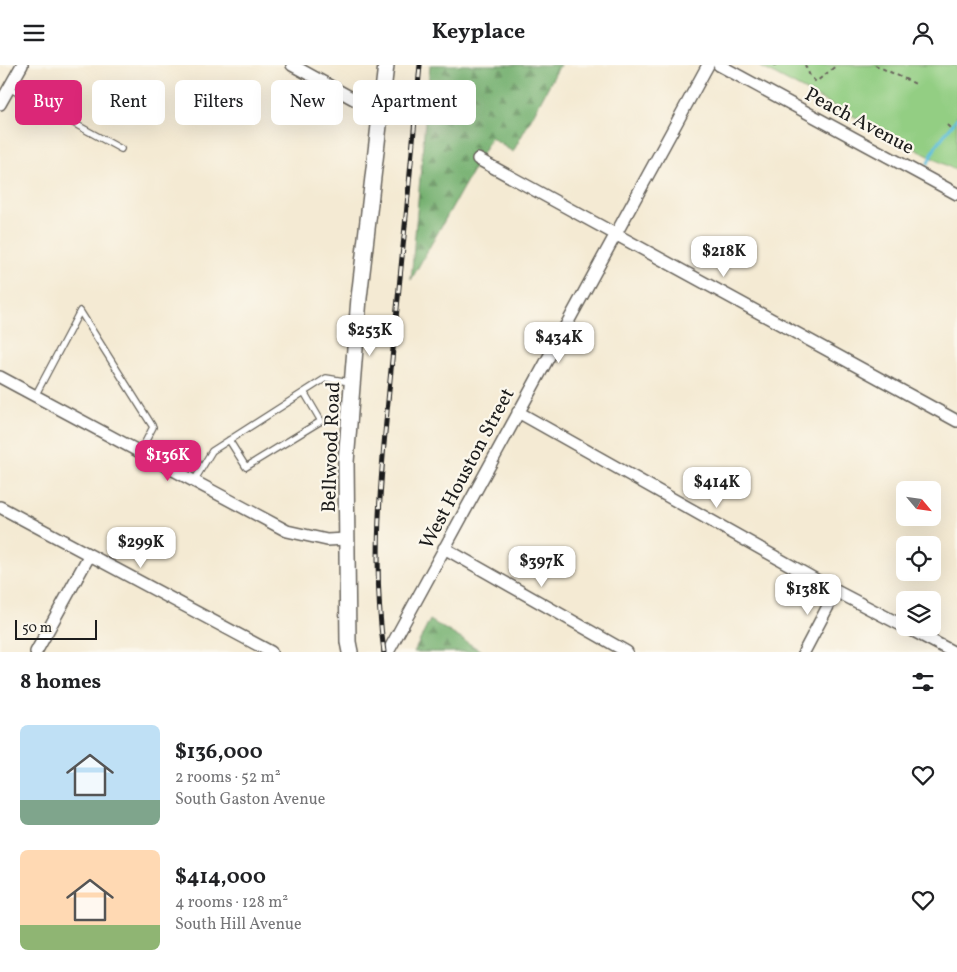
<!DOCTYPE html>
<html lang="en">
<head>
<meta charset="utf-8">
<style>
  :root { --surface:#fff; --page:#f6f6f6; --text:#202124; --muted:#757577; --accent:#db2777 }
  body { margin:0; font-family:Vollkorn,serif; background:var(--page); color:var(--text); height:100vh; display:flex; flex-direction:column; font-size:19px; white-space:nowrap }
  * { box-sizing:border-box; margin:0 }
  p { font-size:16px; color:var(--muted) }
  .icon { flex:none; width:28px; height:28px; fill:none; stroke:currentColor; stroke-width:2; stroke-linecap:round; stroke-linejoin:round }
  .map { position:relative; height:587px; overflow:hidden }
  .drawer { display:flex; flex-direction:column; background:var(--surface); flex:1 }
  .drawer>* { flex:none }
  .top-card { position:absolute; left:15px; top:15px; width:500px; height:45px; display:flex; gap:10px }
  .needle { width:32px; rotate:119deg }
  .fabs { position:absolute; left:896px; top:416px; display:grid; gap:10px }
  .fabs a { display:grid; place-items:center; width:45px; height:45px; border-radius:8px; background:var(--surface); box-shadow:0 5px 20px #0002; font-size:25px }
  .scale { position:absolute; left:15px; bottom:12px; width:82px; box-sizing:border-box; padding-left:5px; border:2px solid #1c1c1c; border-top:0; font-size:14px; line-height:18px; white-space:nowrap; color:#1c1c1c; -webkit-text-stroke:4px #fbf7ec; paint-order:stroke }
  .price { position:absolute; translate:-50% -42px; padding:0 11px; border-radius:10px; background:#fff; color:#222; font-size:16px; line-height:32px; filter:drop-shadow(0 1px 2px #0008) }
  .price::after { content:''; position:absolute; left:50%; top:30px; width:15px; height:11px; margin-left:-8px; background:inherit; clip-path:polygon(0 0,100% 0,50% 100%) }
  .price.active { background:var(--accent); color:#fff }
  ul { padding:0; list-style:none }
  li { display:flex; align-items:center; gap:15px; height:125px; padding:0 20px }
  li span { display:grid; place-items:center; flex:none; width:140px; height:100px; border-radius:8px; color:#555 }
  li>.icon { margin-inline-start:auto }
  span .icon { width:60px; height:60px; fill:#fffc; stroke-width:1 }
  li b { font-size:21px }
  h2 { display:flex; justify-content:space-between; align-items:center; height:60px; padding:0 20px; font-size:21px }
  .tag { padding:0 18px; border-radius:8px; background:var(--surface); box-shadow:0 5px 20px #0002; font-size:18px; line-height:45px }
  .tag.active { background:var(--accent); color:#fff }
  header { display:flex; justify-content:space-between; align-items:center; height:65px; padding:0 20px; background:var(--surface); font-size:22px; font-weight:700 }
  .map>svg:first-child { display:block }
  .green { fill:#93ce83; stroke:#587550 }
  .forest { fill:url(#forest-firs); stroke:#496646 }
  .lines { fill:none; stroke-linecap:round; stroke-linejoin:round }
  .stream { stroke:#5fbfdd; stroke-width:3 }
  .service-casing { stroke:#68645c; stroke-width:8 }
  .minor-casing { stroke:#68645c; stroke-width:14 }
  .tertiary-casing { stroke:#68645c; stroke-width:18 }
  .path { stroke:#68645c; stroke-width:2; stroke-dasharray:4 4; stroke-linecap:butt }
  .service { stroke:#fff; stroke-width:5.5 }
  .minor { stroke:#fff; stroke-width:11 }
  .tertiary { stroke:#fff; stroke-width:15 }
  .rail-casing { stroke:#1c1c1c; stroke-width:5 }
  .rail { stroke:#fbf7ec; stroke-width:3; stroke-dasharray:9; stroke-linecap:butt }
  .labels { text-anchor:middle; stroke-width:4.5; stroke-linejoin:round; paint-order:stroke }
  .street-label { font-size:20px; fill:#1c1c1c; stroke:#fbf7ec }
</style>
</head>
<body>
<header><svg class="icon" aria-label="menu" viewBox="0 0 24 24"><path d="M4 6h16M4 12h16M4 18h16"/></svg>Keyplace<svg class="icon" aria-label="person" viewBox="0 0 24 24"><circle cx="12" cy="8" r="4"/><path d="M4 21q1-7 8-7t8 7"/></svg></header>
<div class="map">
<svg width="957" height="587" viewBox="0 0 957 587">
  <defs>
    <pattern id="forest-firs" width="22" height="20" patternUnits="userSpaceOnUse" patternTransform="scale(1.25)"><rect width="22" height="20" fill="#76b171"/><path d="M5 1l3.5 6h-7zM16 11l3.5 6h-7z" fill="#608f5c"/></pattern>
  </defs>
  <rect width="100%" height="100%" fill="#fbf7ec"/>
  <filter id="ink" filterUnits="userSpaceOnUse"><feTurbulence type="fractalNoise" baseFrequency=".02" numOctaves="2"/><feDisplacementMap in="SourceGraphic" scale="10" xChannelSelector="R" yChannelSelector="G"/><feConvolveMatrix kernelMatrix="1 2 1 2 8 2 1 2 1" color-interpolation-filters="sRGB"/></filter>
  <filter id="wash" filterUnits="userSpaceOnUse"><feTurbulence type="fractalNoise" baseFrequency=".0096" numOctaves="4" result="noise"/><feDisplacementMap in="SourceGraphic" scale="20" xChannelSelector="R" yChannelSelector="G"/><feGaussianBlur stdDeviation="1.12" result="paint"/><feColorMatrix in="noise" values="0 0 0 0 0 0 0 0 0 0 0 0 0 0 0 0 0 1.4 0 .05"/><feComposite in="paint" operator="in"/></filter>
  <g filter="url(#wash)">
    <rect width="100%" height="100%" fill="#f4ead3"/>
    <!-- green -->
    <path class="green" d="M757,0H957V106Z"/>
    <!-- forest -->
    <path class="forest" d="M430,0H560L513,87L491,73L411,215Z
      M430,555L483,587H414Z"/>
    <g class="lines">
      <!-- stream -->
      <path class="stream" d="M928,98L936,81L957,53"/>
    </g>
  </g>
  <g filter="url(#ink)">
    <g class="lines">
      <defs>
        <path id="service" d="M9,23L121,84
          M35,331L80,246L153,362L140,387
          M229,375L246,402L321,356L304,327
          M194,416L212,386L326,313L350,317"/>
        <path id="minor" d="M292,0L379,48
          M719,0L957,129
          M0,39L22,0
          M478,94L957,356
          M0,312L287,466L327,475L347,474
          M518,347L836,526L905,562
          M0,442L271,587
          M444,483L627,587
          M906,562L953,587
          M36,587L89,491
          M388,587L708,0
          M804,587L836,526"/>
        <path id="tertiary" d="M350,587L348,577L346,397L359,233L386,0"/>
      </defs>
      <!-- service casing -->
      <use href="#service" class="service-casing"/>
      <!-- minor casing -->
      <use href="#minor" class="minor-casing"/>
      <!-- tertiary casing -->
      <use href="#tertiary" class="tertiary-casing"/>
      <!-- path -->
      <path class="path" d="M774,0H776
        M805,0L810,11L816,17L837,0
        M875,0L918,20
        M947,60L951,64"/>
      <!-- service -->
      <use href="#service" class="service"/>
      <!-- minor -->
      <use href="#minor" class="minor"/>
      <!-- tertiary -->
      <use href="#tertiary" class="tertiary"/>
      <defs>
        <path id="rail" d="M384,587C371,494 382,398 391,305C401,203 411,102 420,0"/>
      </defs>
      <!-- rail casing -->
      <use href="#rail" class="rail-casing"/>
      <!-- rail -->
      <use href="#rail" class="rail"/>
    </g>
  </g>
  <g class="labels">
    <!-- street labels -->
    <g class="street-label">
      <text transform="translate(860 55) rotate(28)" y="7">Peach Avenue</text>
      <text transform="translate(330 382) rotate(-88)" y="7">Bellwood Road</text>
      <text transform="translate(466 403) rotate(-62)" y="7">West Houston Street</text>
    </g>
  </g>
</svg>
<div class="fabs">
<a><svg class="needle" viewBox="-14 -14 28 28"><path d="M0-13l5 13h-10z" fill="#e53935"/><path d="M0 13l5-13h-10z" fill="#757577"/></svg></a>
<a><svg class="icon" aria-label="locate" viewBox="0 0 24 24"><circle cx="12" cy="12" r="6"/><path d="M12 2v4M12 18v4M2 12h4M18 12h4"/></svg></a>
<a><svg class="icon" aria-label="layers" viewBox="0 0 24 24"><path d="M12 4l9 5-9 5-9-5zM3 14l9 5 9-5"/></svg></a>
</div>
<div class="scale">50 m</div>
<b class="price" style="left:724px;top:213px">$218K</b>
<b class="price" style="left:370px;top:292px">$253K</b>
<b class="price" style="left:559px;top:299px">$434K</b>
<b class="price active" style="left:168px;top:417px">$136K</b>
<b class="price" style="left:717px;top:444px">$414K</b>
<b class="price" style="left:141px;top:504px">$299K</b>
<b class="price" style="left:542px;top:523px">$397K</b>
<b class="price" style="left:808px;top:551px">$138K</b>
<div class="top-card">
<a class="tag active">Buy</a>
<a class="tag">Rent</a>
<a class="tag">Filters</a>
<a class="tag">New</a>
<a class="tag">Apartment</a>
</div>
</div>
<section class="drawer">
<h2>8 homes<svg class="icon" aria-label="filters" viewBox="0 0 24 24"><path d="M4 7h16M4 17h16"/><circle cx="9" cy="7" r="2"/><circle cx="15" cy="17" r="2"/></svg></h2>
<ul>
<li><span style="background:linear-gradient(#bfe0f5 75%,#7fa58c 0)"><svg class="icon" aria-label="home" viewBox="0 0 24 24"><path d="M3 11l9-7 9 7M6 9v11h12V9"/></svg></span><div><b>$136,000</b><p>2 rooms · 52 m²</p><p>South Gaston Avenue</p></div><svg class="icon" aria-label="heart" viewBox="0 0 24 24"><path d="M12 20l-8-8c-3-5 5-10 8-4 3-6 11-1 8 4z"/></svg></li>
<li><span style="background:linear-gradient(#ffd9b3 75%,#8fb573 0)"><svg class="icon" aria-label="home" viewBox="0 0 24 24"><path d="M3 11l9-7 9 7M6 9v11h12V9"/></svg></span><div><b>$414,000</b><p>4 rooms · 128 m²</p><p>South Hill Avenue</p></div><svg class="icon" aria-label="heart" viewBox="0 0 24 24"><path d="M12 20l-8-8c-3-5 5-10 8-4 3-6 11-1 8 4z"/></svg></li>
</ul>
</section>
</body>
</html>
